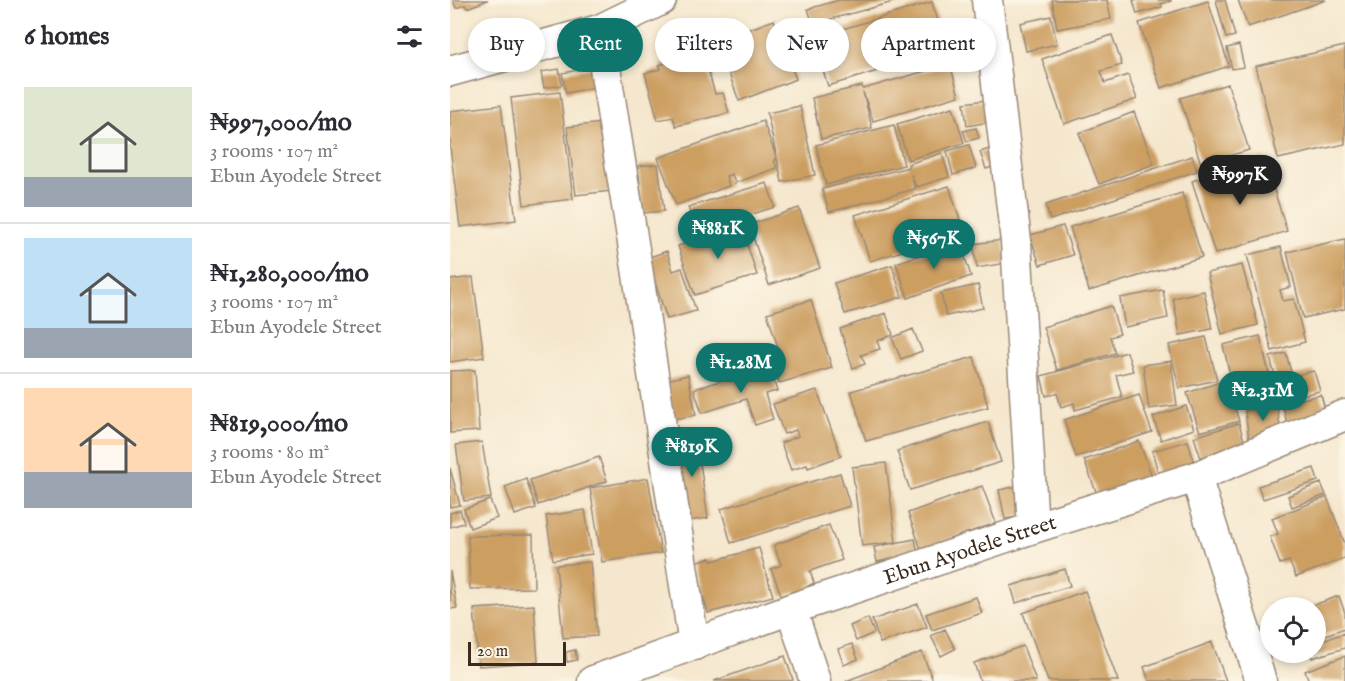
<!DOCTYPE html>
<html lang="en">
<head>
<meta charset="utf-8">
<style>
  :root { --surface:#fff; --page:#f2f2f3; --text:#2b2b33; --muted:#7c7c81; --line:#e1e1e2; --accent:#0f766e }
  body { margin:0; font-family:"IM FELL English",serif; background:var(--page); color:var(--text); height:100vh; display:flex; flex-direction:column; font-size:22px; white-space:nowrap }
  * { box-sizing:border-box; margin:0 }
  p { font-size:20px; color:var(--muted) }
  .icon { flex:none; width:33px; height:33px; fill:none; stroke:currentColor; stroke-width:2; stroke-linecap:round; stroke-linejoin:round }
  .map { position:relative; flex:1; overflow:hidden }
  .details { display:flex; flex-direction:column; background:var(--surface); width:450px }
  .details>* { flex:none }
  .top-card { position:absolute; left:18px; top:18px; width:570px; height:54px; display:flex; gap:12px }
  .fabs { position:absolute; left:810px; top:597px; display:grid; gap:12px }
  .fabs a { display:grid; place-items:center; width:66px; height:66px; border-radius:50%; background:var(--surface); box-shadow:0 3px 9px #0003; font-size:30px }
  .scale { position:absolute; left:18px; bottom:15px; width:98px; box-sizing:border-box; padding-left:6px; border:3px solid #3b2a1e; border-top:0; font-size:16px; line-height:21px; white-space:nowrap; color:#3b2a1e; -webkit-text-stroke:4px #fcf5e5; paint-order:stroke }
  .price { position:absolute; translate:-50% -51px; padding:0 14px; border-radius:21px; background:var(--accent); color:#fff; font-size:20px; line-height:39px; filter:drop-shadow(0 2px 3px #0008) }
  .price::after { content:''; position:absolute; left:50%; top:36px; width:18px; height:14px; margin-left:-9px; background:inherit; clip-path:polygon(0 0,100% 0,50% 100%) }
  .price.on { background:#222; color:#fff }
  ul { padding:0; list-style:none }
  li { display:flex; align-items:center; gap:18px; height:150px; padding:0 24px }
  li+li { border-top:2px solid var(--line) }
  li span { display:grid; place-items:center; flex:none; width:168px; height:120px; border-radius:0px; color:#555 }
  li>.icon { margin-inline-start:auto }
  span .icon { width:72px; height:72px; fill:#fffc; stroke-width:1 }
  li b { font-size:26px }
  h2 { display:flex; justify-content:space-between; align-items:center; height:72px; padding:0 24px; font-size:26px }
  .pill { padding:0 21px; border-radius:27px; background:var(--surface); box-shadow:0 3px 9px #0003; font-size:21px; line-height:54px }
  .pill.on { background:var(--accent); color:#fff }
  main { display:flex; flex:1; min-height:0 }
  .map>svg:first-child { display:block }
  .building { fill:#cc9e60 }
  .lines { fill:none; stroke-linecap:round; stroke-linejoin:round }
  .minor-casing { stroke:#988876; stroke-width:33 }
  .minor { stroke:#fff; stroke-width:30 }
  .labels { text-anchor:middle; stroke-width:4.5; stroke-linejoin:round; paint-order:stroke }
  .street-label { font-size:21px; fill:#3b2a1e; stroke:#fcf5e5 }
</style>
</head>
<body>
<main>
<section class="details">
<h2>6 homes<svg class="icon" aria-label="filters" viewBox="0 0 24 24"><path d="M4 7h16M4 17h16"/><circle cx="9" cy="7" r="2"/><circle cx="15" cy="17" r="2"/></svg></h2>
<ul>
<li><span style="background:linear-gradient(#dfe7d0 75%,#9aa5b1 0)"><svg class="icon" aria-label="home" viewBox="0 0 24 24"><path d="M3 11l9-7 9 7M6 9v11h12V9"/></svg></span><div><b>₦997,000/mo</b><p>3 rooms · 107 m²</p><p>Ebun Ayodele Street</p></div></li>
<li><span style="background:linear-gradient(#bfe0f5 75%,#9aa5b1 0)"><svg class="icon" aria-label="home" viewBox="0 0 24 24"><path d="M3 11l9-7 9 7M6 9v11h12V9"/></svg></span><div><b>₦1,280,000/mo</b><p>3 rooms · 107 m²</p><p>Ebun Ayodele Street</p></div></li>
<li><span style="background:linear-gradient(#ffd9b3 70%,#9aa5b1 0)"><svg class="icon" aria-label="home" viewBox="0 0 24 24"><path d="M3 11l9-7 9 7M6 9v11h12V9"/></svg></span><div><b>₦819,000/mo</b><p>3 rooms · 80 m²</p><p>Ebun Ayodele Street</p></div></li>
</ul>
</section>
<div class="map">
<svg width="895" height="681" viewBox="0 0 895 681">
  <rect width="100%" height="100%" fill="#fcf5e5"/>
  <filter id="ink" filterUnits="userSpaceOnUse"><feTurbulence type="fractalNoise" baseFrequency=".0167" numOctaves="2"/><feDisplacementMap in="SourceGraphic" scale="12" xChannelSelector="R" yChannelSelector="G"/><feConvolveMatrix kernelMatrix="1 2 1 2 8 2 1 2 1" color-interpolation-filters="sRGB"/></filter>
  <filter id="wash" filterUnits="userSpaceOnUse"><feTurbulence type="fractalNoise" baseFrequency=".008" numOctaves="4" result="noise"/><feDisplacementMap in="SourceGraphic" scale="24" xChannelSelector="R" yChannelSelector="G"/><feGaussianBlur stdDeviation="1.35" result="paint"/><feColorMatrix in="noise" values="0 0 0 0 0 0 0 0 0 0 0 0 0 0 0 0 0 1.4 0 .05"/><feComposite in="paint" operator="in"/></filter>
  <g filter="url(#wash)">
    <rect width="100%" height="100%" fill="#f5e7cd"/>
    <g id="blocks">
      <!-- building -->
      <path class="building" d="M3,0H38L17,8L15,5L6,8Z
        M389,0H447V1L363,24L358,9Z
        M602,0H657L661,19L607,29Z
        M683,0H721V1L711,4L712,7L687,14Z
        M766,0H775L785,36L776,38Z
        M788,0H876L798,27Z
        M758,1L779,66L711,88L689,23Z
        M482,2L497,50L378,86L363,38Z
        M601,16L607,44L576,51L570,23Z
        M324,20L346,79L289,101L267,41Z
        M537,20L541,40L513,46L509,25Z
        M662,35L672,65L651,71L655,83L678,75L687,99L614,124L592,59Z
        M789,45L794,67L782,69L777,48Z
        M895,46V144L828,159L806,66Z
        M253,53L265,94L273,93L279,113L226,126L223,117L208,120L195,73L211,69L209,65Z
        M500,64L509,96L423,121L413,92L422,128L371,139L362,98L412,86L413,89Z
        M146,67L150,86L116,93L112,73Z
        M109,69L112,85L94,88L91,72Z
        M778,84L799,150L751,164L730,98Z
        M110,92L123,199L74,205L61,98Z
        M536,100L540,122L517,126L514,103Z
        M51,105L66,220L10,227L0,146V111Z
        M350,106L365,175L332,182L317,113Z
        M503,107L514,143L458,160L447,124Z
        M684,112L704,164L649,184L629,133Z
        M313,121L327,159L324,160L327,168L285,183L282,174L276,176L279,186L226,205L208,158Z
        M152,123L161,191L126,195L117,127Z
        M444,125L454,165L376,185L366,145Z
        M526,128L529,138L517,141L513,131Z
        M519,145L526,168L503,175L497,151Z
        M549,146L555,163L536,169L530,152Z
        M492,153L499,177L466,187L461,174L465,189L379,212L372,189L459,167L458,164Z
        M742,156L747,171L600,220L596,205Z
        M814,158L837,231L765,254L742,181Z
        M208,164L214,211L193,213L188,166Z
        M317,183L325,207L246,231L238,207Z
        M499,186L514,232L420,261L405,215Z
        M732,193L752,257L639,291L620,227Z
        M349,208L370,268L319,285L299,225Z
        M291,226L307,275L245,295L228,246Z
        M613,226L623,255L590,265L580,235Z
        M895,239V309L853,318L837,252Z
        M553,240L557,263L527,268L523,244Z
        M510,242L521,276L458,298L446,263Z
        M831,247L841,287L830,290L833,301L844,299L855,342L822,351L797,255Z
        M217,251L223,271L232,268L246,311L217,319L197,258Z
        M442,265L452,297L395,314L384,283Z
        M792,265L808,325L772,334L757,273Z
        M23,277L34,357L0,362V280Z
        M528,285L533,308L496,316L491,293Z
        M713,290L718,318L675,327L670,298Z
        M754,291L762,329L730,335L723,298Z
        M361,300L382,368L329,383L324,366L333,363L317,313Z
        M661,306L670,334L660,337L665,353L607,370L593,327Z
        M436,313L443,335L427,341L430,349L411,355L415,364L403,368L390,329Z
        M463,329L472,351L451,359L442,338Z
        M810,336L824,395L787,404L773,345Z
        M756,337L767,380L729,388L719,345Z
        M677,352L683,371L666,375L672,397L625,410L624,403L611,407L607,393L596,396L591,376Z
        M836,353L842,376L864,371L870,391L848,396V400L871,395L876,413L837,423L820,357Z
        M524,357L538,407L416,441L401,391Z
        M721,361L727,405L699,409L693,365Z
        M319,366L327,391L315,394L323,419L305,425L296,399L252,413L244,389Z
        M25,370L29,431L0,433V371Z
        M238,375L246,415L224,419L216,380Z
        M776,380L789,421L750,432L737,393Z
        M367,390L391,456L358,468L357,465L341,470L331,443L348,436L346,430L334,434L323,404Z
        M689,395L702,432L626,457L614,420Z
        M736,406L744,429L711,440L703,417Z
        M827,406L831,434L799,439L795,411Z
        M538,422L551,462L460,490L447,451Z
        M789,423L796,448L752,462L744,437Z
        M246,435L258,518L239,521L227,438Z
        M689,441L704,482L650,502L634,460Z
        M738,441L747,473L711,483L702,451Z
        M32,442L41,498L14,501L6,445Z
        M149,457L157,481L88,505L80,480Z
        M436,463L446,542L412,546L402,467Z
        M0,468L10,505L0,507Z
        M864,468L868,481L813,499L808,486Z
        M390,473L400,506L281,543L271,509Z
        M198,478L211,553L152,562L140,488Z
        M76,479L86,508L65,515L55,487Z
        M871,483L876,495L842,507L838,496Z
        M573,485L579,515L555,519L549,490Z
        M532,486L546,523L471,549L458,513Z
        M877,497L895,544V558L846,577L839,561L830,564L820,537L828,534L822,518Z
        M40,500L47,518L20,528L14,509Z
        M10,510L14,523L0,527V513Z
        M135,510L142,554L103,560L96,516Z
        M379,525L392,560L360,571L364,583L358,586L361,593L348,598L346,591L332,597L321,569L331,565L324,545Z
        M83,535L84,588L20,589L18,536Z
        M465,539L468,553L427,562L424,547Z
        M309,548L323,596L258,613L244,562L261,558L262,561Z
        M140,562L147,636L113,638L106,565Z
        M615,569L620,586L566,603L561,586Z
        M0,571L7,608L0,609Z
        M635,591L668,681H598L573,613Z
        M889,596L895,613V628L866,638V608L858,607Z
        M526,597L532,613L482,630L476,614Z
        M468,604L477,627L430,643L422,620Z
        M84,605L88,662L29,666L24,609Z
        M418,618L424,633L406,641L400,626Z
        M495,629L505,649L491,656L481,636Z
        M895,633V648L862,658L860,652H866V642Z
        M762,642L776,681H699L694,667Z
        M402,644L408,659L394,665L388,649Z
        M573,646L586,681H530L524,663Z
        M125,650L127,660L117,662L116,652Z
        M472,652L483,681H396Z
        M335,656L343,680L340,681H264Z
        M895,656V681H859L855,671Z"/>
    </g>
  </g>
  <g filter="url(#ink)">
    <use href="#blocks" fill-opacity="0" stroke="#988876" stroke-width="1.5"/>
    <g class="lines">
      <defs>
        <g id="minor">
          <path d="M537,0L566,241L583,528"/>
          <path d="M149,30L187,268L244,645"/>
          <path d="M0,71L149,30L211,0"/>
          <path d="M746,477L811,681"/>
          <path d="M341,609L365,681"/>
          <path id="s1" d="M143,681L341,609L583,528L746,477L895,415"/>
        </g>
      </defs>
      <!-- minor casing -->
      <use href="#minor" class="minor-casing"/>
      <!-- minor -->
      <use href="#minor" class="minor"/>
    </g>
  </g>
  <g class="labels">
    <!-- street labels -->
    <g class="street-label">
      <text dy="7" stroke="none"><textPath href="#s1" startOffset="399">Ebun Ayodele Street</textPath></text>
    </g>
  </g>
</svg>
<div class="fabs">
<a><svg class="icon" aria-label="locate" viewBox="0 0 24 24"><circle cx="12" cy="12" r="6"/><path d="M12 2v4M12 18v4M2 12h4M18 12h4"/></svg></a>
</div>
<div class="scale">20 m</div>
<b class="price on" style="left:790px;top:206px">₦997K</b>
<b class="price" style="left:268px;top:260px">₦881K</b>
<b class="price" style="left:484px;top:270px">₦567K</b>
<b class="price" style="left:291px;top:394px">₦1.28M</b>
<b class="price" style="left:813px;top:422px">₦2.31M</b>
<b class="price" style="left:242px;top:478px">₦819K</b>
<div class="top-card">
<a class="pill">Buy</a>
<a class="pill on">Rent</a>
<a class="pill">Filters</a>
<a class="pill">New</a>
<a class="pill">Apartment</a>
</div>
</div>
</main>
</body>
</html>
